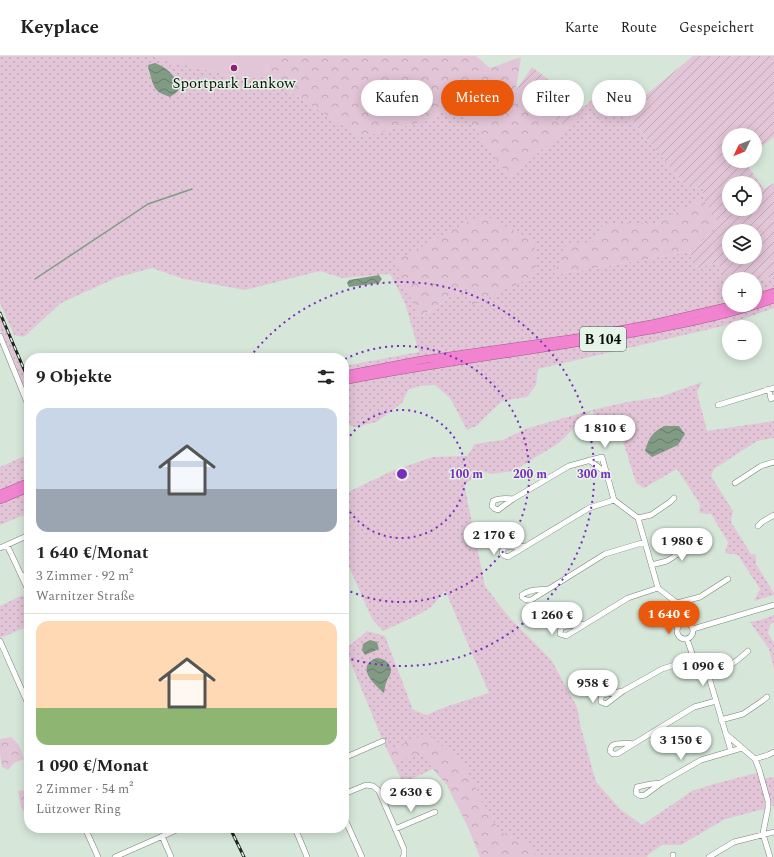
<!DOCTYPE html>
<html lang="de">
<head>
<meta charset="utf-8">
<style>
  :root { --surface:#fff; --page:#f2f2f2; --text:#222; --muted:#767676; --line:#e0e0e0; --accent:#ea580c }
  body { margin:0; font-family:Spectral,serif; background:var(--page); color:var(--text); height:100vh; display:flex; flex-direction:column; font-size:15px; white-space:nowrap }
  * { box-sizing:border-box; margin:0 }
  p { font-size:13px; color:var(--muted) }
  .icon { flex:none; width:22px; height:22px; fill:none; stroke:currentColor; stroke-width:2; stroke-linecap:round; stroke-linejoin:round }
  .map { position:relative; flex:1; overflow:hidden }
  .side { position:absolute; left:24px; top:297px; width:325px; height:480px; display:flex; flex-direction:column; background:var(--surface); border-radius:16px; box-shadow:0 2px 10px #0003 }
  .side>* { flex:none }
  .banner { position:absolute; left:361px; top:24px; width:353px; height:36px; display:flex; gap:8px }
  .needle { width:26px; rotate:227deg }
  .tools { position:absolute; left:722px; top:72px; display:grid; gap:8px }
  .tools a { display:grid; place-items:center; width:40px; height:40px; border-radius:50%; background:var(--surface); box-shadow:0 2px 10px #0003; font-size:20px }
  .price { position:absolute; translate:-50% -34px; padding:0 9px; border-radius:14px; background:#fff; color:#222; font-size:13px; line-height:26px; filter:drop-shadow(0 1px 2px #0008) }
  .price::after { content:''; position:absolute; left:50%; top:24px; width:12px; height:9px; margin-left:-6px; background:inherit; clip-path:polygon(0 0,100% 0,50% 100%) }
  .price.on { background:var(--accent); color:#fff }
  ul { padding:0; list-style:none }
  li { display:grid; align-content:center; gap:8px; height:212px; padding:0 12px }
  li+li { border-top:1px solid var(--line) }
  li span { display:grid; place-items:center; height:124px; border-radius:12px; color:#555 }
  li>.icon { margin-inline-start:auto }
  span .icon { width:72px; height:72px; fill:#fffc; stroke-width:1 }
  li b { font-size:17px }
  h2 { display:flex; justify-content:space-between; align-items:center; height:48px; padding:0 12px; font-size:17px }
  .chip { padding:0 14px; border-radius:18px; background:var(--surface); box-shadow:0 2px 10px #0003; font-size:14px; line-height:36px }
  .chip.on { background:var(--accent); color:#fff }
  header { display:flex; align-items:center; gap:24px; box-sizing:border-box; height:56px; padding:0 20px; background:var(--surface); border-bottom:1px solid var(--line) }
  header strong { font-size:19px }
  nav { display:flex; gap:22px; margin-inline-start:auto; font-size:14px }
  .map>svg:first-child { display:block }
  .grass { fill:url(#grass-dots); fill-rule:evenodd }
  .forest { fill:url(#forest-crowns) }
  .garden { fill:url(#garden-furrows); fill-rule:evenodd }
  .pitch { fill:#e2c5d7 }
  .water { fill:url(#water-waves) }
  .lines { fill:none; stroke-linecap:round; stroke-linejoin:round }
  .stream { stroke:#809a84; stroke-width:1.5 }
  .minor-casing { stroke:#758477; stroke-width:6 }
  .highway-casing { stroke:#a05a8b; stroke-width:8 }
  .minor { stroke:#fff; stroke-width:5 }
  .highway { stroke:#f283d1; stroke-width:7 }
  .rail-casing { stroke:#1d231d; stroke-width:3 }
  .rail { stroke:#e4f4e6; stroke-width:1.5; stroke-dasharray:4.5; stroke-linecap:butt }
  .ring { fill:none; stroke:#7b2cbf; stroke-width:2; stroke-dasharray:2 4 }
  .poi-dot { fill:#941c78; stroke:#e4f4e6; stroke-width:1.5 }
  .labels { text-anchor:middle; stroke-width:3; stroke-linejoin:round; paint-order:stroke }
  .shield { fill:#e4f4e6; stroke:#4a524b; stroke-width:1 }
  .shield-label { font-size:14px; font-weight:bold; fill:#080d08 }
  .poi-label { font-size:15px; fill:#080d08; stroke:#e4f4e6 }
  .centre { fill:#7b2cbf; stroke:#e4f4e6; stroke-width:2 }
  .ring-label { font-size:12px; text-anchor:middle; font-weight:bold; fill:#7b2cbf; stroke:#e4f4e6; stroke-width:3; stroke-linejoin:round; paint-order:stroke }
</style>
</head>
<body>
<header>
<strong>Keyplace</strong>
<nav><a>Karte</a><a>Route</a><a>Gespeichert</a></nav>
</header>
<div class="map">
<svg width="774" height="801" viewBox="0 0 774 801">
  <defs>
    <pattern id="grass-dots" width="8" height="8" patternUnits="userSpaceOnUse"><rect width="8" height="8" fill="#e2c5d7"/><path d="M2 2h.1M6 6h.1" fill="none" stroke="#c0a8b7" stroke-width="1.8" stroke-linecap="round"/></pattern>
    <pattern id="forest-crowns" width="20" height="18" patternUnits="userSpaceOnUse"><rect width="20" height="18" fill="#e2c5d7"/><path d="M2 6a3 3 0 1 1 6 0M12 15a3 3 0 1 1 6 0" fill="none" stroke="#c0a8b7"/></pattern>
    <pattern id="garden-furrows" width="10" height="10" patternUnits="userSpaceOnUse"><rect width="10" height="10" fill="#e2c5d7"/><path d="M-1 1l2-2M0 10L10 0M9 11l2-2" fill="none" stroke="#c0a8b7"/></pattern>
    <pattern id="water-waves" width="16" height="10" patternUnits="userSpaceOnUse"><rect width="16" height="10" fill="#809a84"/><path d="M0 5q4-4 8 0t8 0" fill="none" stroke="#677c6a"/></pattern>
  </defs>
  <rect width="100%" height="100%" fill="#d6e7d9"/>
  <!-- grass -->
  <path class="grass" d="M0,0H160L163,4L241,22L267,21L361,81L430,64L455,43L509,122L567,72L584,51L595,41L613,58L625,56L685,129L703,133V143L655,167H604L594,186L554,219L689,196L698,212L717,206L727,225H729V249H755V226L774,220V252L723,270L538,313L536,329L527,341L502,345L476,370L467,374L450,342L435,329L419,330L408,334L402,347L376,366L355,371L344,368V310L419,296L405,247L390,218L342,222L320,215L245,234L184,223L152,212L118,221L61,247L24,281L14,279L0,247ZM148,14H168L178,25L154,31ZM482,158L472,249L466,230L420,262Z
    M0,261L29,330V342L0,272Z
    M702,326L697,336L707,375L774,365V382L757,385L714,413L711,420L733,455L731,466L751,498L756,499V508L774,537V539L754,545L760,533L738,499L725,497L728,486L711,458L699,457L700,448L677,413L644,432L636,427L623,385L600,371L592,354L559,387L513,415L492,418L485,416L464,428L485,530L508,560L552,605L577,651L581,672L596,726L620,753L642,769L692,735L714,728L760,716L762,723L774,721V750L768,749V752L725,763L681,789H662L649,798L647,801H480L468,771L447,729L433,713L403,727L383,685L348,600L349,590L367,575L385,580L413,654L427,659L445,651L489,637L445,534L431,551L420,558L383,575L372,563L344,499V438L394,414L433,401L467,400L472,393L474,388L503,384L525,373L592,354L627,346L660,341Z
    M29,398V457L0,469V411Z
    M23,539L29,551V570L0,582V550Z
    M774,559V566L770,569L768,577L774,587V613L769,593L750,566L761,564Z"/>
  <!-- forest -->
  <path class="forest" d="M268,0H476L490,12L521,1L516,34L567,72L509,122L455,43L430,64L361,81L267,21Z
    M703,143L721,170L689,196L554,219L567,187L594,186L604,167H655Z
    M482,158L534,185L537,219L472,249L466,230L419,262L395,205Z
    M429,678L465,710L489,760L504,778L532,788L535,801H480L468,771L447,729L433,713L420,696L394,708L387,694Z
    M11,681L19,689L24,703L14,707L8,714L2,711L0,697V683Z
    M27,734L29,739V760H27L21,751L18,735Z"/>
  <!-- garden -->
  <path class="garden" d="M693,0H774V81L755,96V79H729V105H744L764,133L774,127V220L755,225V223H729V225H727L717,206L698,212L689,196L720,169L703,143V133L685,129L625,56ZM729,127H755V153H729ZM729,175H755V201H729Z
    M532,11L584,51L567,72L516,34Z"/>
  <!-- pitch -->
  <path class="pitch" d="M160,0H268L267,21L241,22L163,4Z"/>
  <!-- water -->
  <path class="water" d="M155,7C166,11 175,19 180,31L177,36L170,41C157,36 155,35 151,22C150,17 148,14 148,9Z
    M379,219L382,223L379,227L349,231L347,227L349,224Z
    M664,370H679L685,378L678,389L652,401L645,395C650,380 651,378 664,370Z
    M370,584L377,586L379,593L365,599L362,594L363,588Z
    M376,602C385,602 394,609 390,619C389,621 388,622 387,624C385,628 385,633 384,637C374,628 355,611 376,602Z"/>
  <g class="lines">
    <!-- stream -->
    <path class="stream" d="M35,223L148,148L192,133"/>
    <defs>
      <path id="minor" d="M0,280L29,351
        M769,333L771,343L774,341
        M718,349L774,332
        M589,404L606,417
        M735,427L761,410L774,406
        M513,443C506,442 499,442 493,445L492,450L495,453L498,454L513,443L569,410L602,401L614,444L638,462L658,532L677,547L683,567
        M638,462L651,459L670,446L674,442
        M758,470L762,466L774,459
        M7,489L29,536
        M526,490L506,491L502,495C502,499 504,500 508,501L589,452L614,444
        M0,492L29,479
        M651,509L667,505L703,482
        M22,520L29,517
        M547,533C539,534 529,533 522,539V541C525,544 527,545 531,544L605,498L645,486
        M677,547L700,541L728,523
        M677 575a8 8 0 1 1 16 0a8 8 0 1 1-16 0Z
        M584,568L567,570L561,572L560,578L566,580L628,542L658,532
        M693,573L774,549
        M687,583L694,603L708,618L731,695
        M0,585L29,650
        M708,618C714,615 720,613 727,611C734,607 742,601 748,595
        M623,635L602,639L601,642V646L606,648L623,635L662,613L694,603
        M721,664L743,658L762,645L767,641
        M726,678L755,703L759,713L768,745V752L764,772L763,778L770,801
        M633,688C629,687 617,687 613,689C610,691 611,692 610,695L613,698H617L694,651L716,645
        M344,702L383,685
        M755,703L768,699L774,696
        M661,727L651,728L637,731L636,737C639,740 641,740 645,739L661,727L701,704L742,692
        M344,738L366,729L373,730L379,735L404,793V800L403,801
        M344,761L362,801
        M85,772L98,801
        M295,772L307,801
        M395,773L435,756
        M162,780L171,801
        M673,799V801
        M115,801L181,772
        M709,801L734,786L774,776"/>
      <path id="highway" d="M755,242L774,236
        M344,319L421,304L576,282L656,267L734,249
        M344,325C435,307 527,296 618,280C671,271 724,261 774,243
        M0,438L29,426
        M0,444L29,432"/>
    </defs>
    <!-- minor casing -->
    <use href="#minor" class="minor-casing"/>
    <!-- highway casing -->
    <use href="#highway" class="highway-casing"/>
    <!-- minor -->
    <use href="#minor" class="minor"/>
    <!-- highway -->
    <use href="#highway" class="highway"/>
    <defs>
      <path id="rail" d="M0,257L29,325
        M230,772L244,801"/>
    </defs>
    <!-- rail casing -->
    <use href="#rail" class="rail-casing"/>
    <!-- rail -->
    <use href="#rail" class="rail"/>
  </g>
  <!-- distance rings -->
  <g class="ring">
    <path d="M344 390A64 64 0 1 1 344 446"/>
    <path d="M345 303A128 128 0 1 1 345 533"/>
    <path d="M250 301A192 192 0 1 1 344 601"/>
  </g>
  <!-- markers -->
  <circle class="poi-dot" cx="234" cy="12" r="4"/>
  <g class="labels">
    <!-- shield labels -->
    <rect class="shield" x="580" y="271" width="46" height="24" rx="3"/>
    <g class="shield-label">
      <text x="603" y="288">B 104</text>
    </g>
    <!-- poi labels -->
    <g class="poi-label">
      <text x="234" y="32">Sportpark Lankow</text>
    </g>
  </g>
  <circle cx="402" cy="418" r="6" class="centre"/>
  <g class="ring-label">
    <text x="466" y="422">100 m</text>
    <text x="530" y="422">200 m</text>
    <text x="594" y="422">300 m</text>
  </g>
</svg>
<div class="tools">
<a><svg class="needle" viewBox="-14 -14 28 28"><path d="M0-13l5 13h-10z" fill="#e53935"/><path d="M0 13l5-13h-10z" fill="#767676"/></svg></a>
<a><svg class="icon" aria-label="locate" viewBox="0 0 24 24"><circle cx="12" cy="12" r="6"/><path d="M12 2v4M12 18v4M2 12h4M18 12h4"/></svg></a>
<a><svg class="icon" aria-label="layers" viewBox="0 0 24 24"><path d="M12 4l9 5-9 5-9-5zM3 14l9 5 9-5"/></svg></a>
<a>+</a>
<a>−</a>
</div>
<b class="price" style="left:605px;top:393px">1 810 €</b>
<b class="price" style="left:494px;top:500px">2 170 €</b>
<b class="price" style="left:682px;top:506px">1 980 €</b>
<b class="price on" style="left:669px;top:579px">1 640 €</b>
<b class="price" style="left:552px;top:580px">1 260 €</b>
<b class="price" style="left:703px;top:631px">1 090 €</b>
<b class="price" style="left:593px;top:648px">958 €</b>
<b class="price" style="left:681px;top:705px">3 150 €</b>
<b class="price" style="left:411px;top:757px">2 630 €</b>
<div class="banner">
<a class="chip">Kaufen</a>
<a class="chip on">Mieten</a>
<a class="chip">Filter</a>
<a class="chip">Neu</a>
</div>
<section class="side">
<h2>9 Objekte<svg class="icon" aria-label="filters" viewBox="0 0 24 24"><path d="M4 7h16M4 17h16"/><circle cx="9" cy="7" r="2"/><circle cx="15" cy="17" r="2"/></svg></h2>
<ul>
<li><span style="background:linear-gradient(#c9d6e8 65%,#9aa5b1 0)"><svg class="icon" aria-label="home" viewBox="0 0 24 24"><path d="M3 11l9-7 9 7M6 9v11h12V9"/></svg></span><div><b>1 640 €/Monat</b><p>3 Zimmer · 92 m²</p><p>Warnitzer Straße</p></div></li>
<li><span style="background:linear-gradient(#ffd9b3 70%,#8fb573 0)"><svg class="icon" aria-label="home" viewBox="0 0 24 24"><path d="M3 11l9-7 9 7M6 9v11h12V9"/></svg></span><div><b>1 090 €/Monat</b><p>2 Zimmer · 54 m²</p><p>Lützower Ring</p></div></li>
</ul>
</section>
</div>
</body>
</html>
